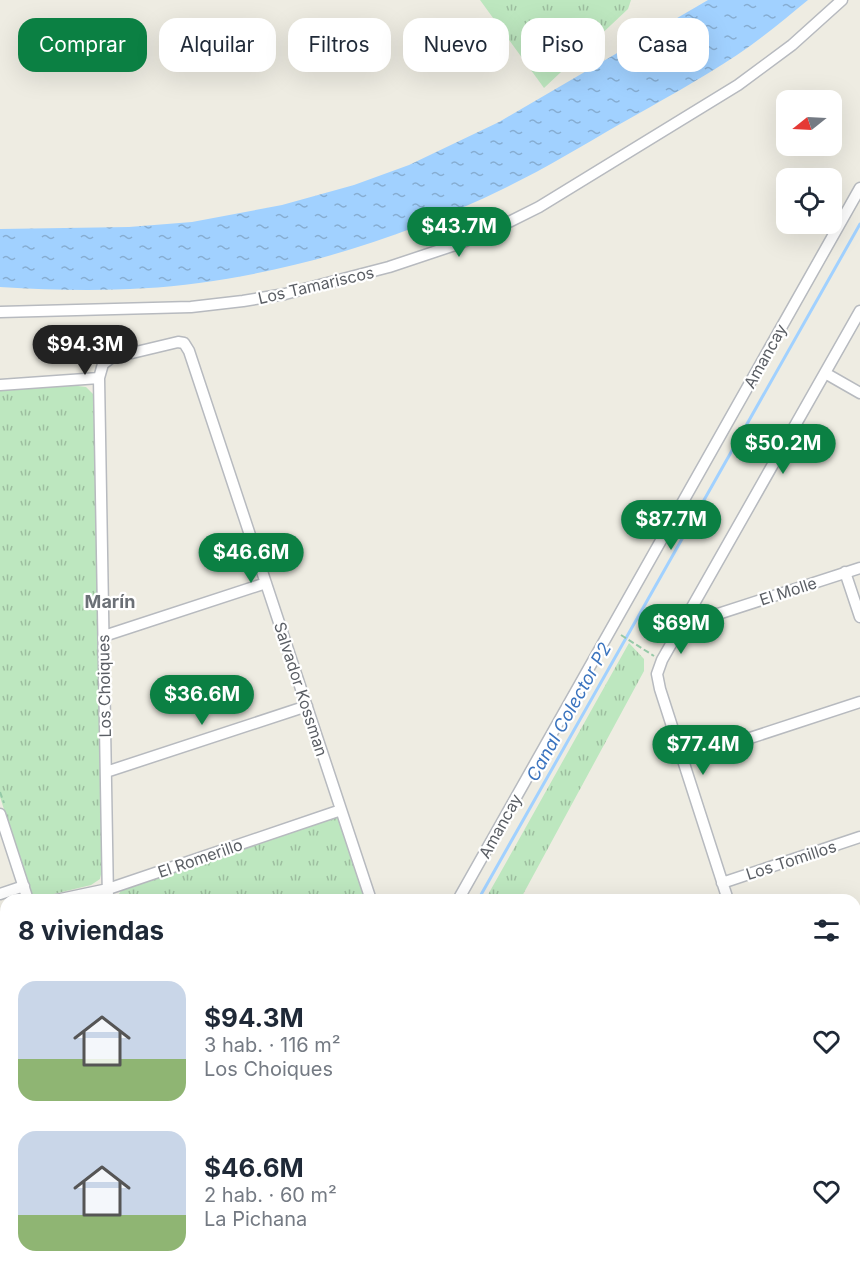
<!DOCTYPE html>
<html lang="es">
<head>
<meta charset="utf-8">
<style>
  :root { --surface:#fff; --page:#f6f6f7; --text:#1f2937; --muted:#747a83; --accent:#0b8043 }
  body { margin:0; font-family:Inter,sans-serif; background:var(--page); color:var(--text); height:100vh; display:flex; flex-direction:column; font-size:22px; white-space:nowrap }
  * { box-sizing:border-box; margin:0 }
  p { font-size:20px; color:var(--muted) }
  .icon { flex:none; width:33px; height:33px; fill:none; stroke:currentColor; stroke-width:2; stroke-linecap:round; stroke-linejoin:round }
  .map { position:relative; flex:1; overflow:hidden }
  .drawer { position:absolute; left:0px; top:894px; width:861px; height:384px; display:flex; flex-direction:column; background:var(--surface); border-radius:18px 18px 0 0; box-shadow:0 6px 24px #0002 }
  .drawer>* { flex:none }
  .banner { position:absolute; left:18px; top:18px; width:825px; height:54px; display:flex; gap:12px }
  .needle { width:39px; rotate:252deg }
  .controls { position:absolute; left:776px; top:90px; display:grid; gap:12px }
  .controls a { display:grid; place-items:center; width:66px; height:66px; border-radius:12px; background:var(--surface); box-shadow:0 6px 24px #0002; font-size:30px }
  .price { position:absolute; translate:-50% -51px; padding:0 14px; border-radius:21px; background:var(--accent); color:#fff; font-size:20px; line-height:39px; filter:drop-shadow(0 2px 3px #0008) }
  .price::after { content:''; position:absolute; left:50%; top:36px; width:18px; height:14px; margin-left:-9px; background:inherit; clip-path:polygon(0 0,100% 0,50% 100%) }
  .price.on { background:#222; color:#fff }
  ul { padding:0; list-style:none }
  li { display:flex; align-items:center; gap:18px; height:150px; padding:0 18px }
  li span { display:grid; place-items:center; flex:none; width:168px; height:120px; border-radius:18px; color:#555 }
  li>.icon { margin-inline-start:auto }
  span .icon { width:72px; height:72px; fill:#fffc; stroke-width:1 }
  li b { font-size:26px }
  h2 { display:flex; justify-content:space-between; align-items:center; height:72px; padding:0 18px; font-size:26px }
  .chip { padding:0 21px; border-radius:18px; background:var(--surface); box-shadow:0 6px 24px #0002; font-size:21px; line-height:54px }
  .chip.on { background:var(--accent); color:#fff }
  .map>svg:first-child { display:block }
  .education { fill:#dedbd1 }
  .grass { fill:url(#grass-tufts) }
  .water { fill:url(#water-ripples) }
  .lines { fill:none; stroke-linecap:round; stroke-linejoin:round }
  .stream { stroke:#a1d1ff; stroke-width:3 }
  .minor-casing { stroke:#b7babf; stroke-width:13 }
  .path { stroke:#95c9a7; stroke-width:2; stroke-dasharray:6 3; stroke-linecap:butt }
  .minor { stroke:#fff; stroke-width:10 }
  .labels { text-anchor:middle; stroke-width:4.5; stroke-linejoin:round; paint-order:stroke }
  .street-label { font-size:16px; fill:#5a5e64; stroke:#fff }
  .neighbourhood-label { font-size:18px; font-weight:bold; fill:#6b7076; stroke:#fff }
  .water-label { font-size:18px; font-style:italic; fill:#3b74bf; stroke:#fff }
</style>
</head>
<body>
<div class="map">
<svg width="860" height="1278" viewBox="0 0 860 1278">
  <defs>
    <pattern id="grass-tufts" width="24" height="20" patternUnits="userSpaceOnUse" patternTransform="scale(1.5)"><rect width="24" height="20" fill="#bde7bf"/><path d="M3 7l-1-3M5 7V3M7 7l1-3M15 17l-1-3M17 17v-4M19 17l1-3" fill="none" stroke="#9dbe9f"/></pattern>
    <pattern id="water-ripples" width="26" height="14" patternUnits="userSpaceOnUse" patternTransform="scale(1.5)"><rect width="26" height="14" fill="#a1d1ff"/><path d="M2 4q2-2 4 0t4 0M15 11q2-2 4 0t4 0" fill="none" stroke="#86add2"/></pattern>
  </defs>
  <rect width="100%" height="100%" fill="#eeece2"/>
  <!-- education -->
  <path class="education" d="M860,1106V1207L855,1209V1108Z"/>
  <!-- grass -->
  <path class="grass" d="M480,0H631L628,9L544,88Z
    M78,386L86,387L94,395L102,870L100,879L91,885L33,899L0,797V387Z
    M629,643L644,659V671L520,900H485Z
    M339,816L367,900H115L122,889Z
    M860,1022V1073L855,1075V1024Z
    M155,1272H242L239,1278H157Z
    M358,1272H422L402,1278H360Z"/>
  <!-- water -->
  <path class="water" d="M708,0H808C785,19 762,38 737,55C699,80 659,102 620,124C582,146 544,169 505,188C409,235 304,269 199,283C134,292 66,291 0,287V229L129,227L192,222L282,205L354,185L409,165L499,122Z"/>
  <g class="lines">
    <!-- stream -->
    <path class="stream" d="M478,900L860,224
      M263,1278L267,1272"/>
    <defs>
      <path id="minor" d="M0,312L191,307L243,301L285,294L389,267L458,244L499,227L539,207L738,85L792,45L842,0
        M825,373L860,393
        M0,385L99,378
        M845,572L860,617
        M681,626L860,568
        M104,636L266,583
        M683,760L860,702
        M106,772L307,706
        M0,814L28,900
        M722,883L860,837
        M0,894L24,886
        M56,900L108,889L341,810
        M108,900L99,378L103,364L111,358L178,342L184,343L189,351L371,900
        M458,900L860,188
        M728,900L660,689L657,674L662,660L860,311
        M855,956L860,954
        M0,1013L6,1011
        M855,1089L860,1087
        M0,1129L6,1127
        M0,1268L15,1278
        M77,1272V1278
        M150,1272L152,1278
        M493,1272L495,1278
        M611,1272L613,1278
        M849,1272L851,1278
        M244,1278L248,1272
        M432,1278L451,1272"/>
    </defs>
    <!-- minor casing -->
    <use href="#minor" class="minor-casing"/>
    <!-- path -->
    <path class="path" d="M621,635L654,656
      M0,792L4,803"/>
    <!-- minor -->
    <use href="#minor" class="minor"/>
  </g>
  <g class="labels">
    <!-- street labels -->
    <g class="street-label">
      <text transform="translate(316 285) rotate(-13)" y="6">Los Tamariscos</text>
      <text transform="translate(765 356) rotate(-61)" y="6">Amancay</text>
      <text transform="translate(788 591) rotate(-18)" y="6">El Molle</text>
      <text transform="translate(104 686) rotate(-91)" y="6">Los Choiques</text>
      <text transform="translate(301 689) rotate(72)" y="6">Salvador Kossman</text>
      <text transform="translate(500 826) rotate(-61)" y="6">Amancay</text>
      <text transform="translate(200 858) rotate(-19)" y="6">El Romerillo</text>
      <text transform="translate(791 860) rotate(-18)" y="6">Los Tomillos</text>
    </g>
    <!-- neighbourhood labels -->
    <g class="neighbourhood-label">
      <text x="110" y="608">Marín</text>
    </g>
    <!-- water labels -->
    <g class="water-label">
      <text transform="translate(569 712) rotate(-61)" y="6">Canal Colector P2</text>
    </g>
  </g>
</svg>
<div class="controls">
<a><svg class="needle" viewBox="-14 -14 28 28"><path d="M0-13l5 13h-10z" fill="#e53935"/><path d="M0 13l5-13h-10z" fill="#747a83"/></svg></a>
<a><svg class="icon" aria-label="locate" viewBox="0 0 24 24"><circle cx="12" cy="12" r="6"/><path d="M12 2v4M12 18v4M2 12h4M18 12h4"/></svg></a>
</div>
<b class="price" style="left:459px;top:258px">$43.7M</b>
<b class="price on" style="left:85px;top:376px">$94.3M</b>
<b class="price" style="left:783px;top:475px">$50.2M</b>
<b class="price" style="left:671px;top:551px">$87.7M</b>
<b class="price" style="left:251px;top:584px">$46.6M</b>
<b class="price" style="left:681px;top:655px">$69M</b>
<b class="price" style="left:202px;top:726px">$36.6M</b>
<b class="price" style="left:703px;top:776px">$77.4M</b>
<div class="banner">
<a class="chip on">Comprar</a>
<a class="chip">Alquilar</a>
<a class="chip">Filtros</a>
<a class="chip">Nuevo</a>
<a class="chip">Piso</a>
<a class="chip">Casa</a>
</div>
<section class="drawer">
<h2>8 viviendas<svg class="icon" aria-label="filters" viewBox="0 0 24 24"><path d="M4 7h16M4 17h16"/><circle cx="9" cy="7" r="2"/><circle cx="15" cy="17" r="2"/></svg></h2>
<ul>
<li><span style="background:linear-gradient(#c9d6e8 65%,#8fb573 0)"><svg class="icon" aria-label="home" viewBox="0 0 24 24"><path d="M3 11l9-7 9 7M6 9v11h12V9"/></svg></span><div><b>$94.3M</b><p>3 hab. · 116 m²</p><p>Los Choiques</p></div><svg class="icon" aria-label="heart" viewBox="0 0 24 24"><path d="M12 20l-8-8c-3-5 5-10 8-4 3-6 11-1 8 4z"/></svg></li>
<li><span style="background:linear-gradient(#c9d6e8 70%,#8fb573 0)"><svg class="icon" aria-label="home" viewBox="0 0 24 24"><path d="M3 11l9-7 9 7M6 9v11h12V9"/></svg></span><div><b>$46.6M</b><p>2 hab. · 60 m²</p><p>La Pichana</p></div><svg class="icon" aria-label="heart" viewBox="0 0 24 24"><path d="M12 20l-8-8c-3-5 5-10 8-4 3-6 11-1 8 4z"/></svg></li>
</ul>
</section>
</div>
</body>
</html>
